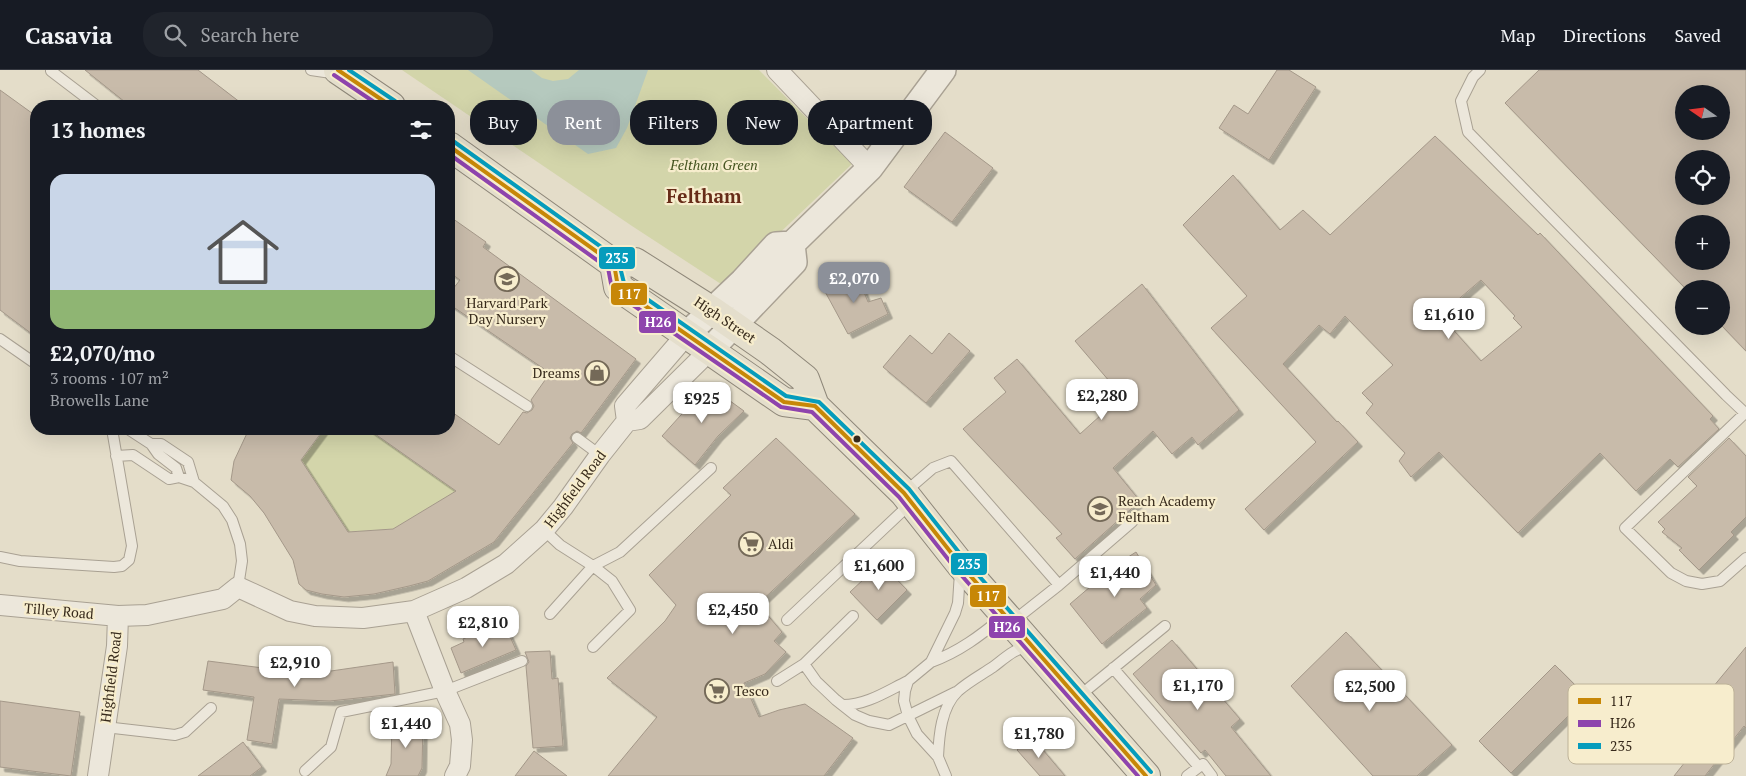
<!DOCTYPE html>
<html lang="en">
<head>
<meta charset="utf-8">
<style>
  :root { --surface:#171b24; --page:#20242c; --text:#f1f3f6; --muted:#9ea1a6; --line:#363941; --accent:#8c9099 }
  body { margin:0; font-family:"PT Serif",serif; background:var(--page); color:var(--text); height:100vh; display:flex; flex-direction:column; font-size:19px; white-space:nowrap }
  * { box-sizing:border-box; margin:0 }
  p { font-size:16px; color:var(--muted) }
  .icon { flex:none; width:28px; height:28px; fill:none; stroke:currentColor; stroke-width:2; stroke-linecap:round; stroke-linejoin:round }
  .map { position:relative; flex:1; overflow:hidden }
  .details { position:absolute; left:30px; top:30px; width:425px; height:335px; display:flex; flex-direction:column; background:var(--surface); border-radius:20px; box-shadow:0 5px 20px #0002 }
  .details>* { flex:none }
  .top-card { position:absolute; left:470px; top:30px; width:475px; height:45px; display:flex; gap:10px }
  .needle { width:32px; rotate:284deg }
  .buttons { position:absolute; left:1675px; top:15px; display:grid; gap:10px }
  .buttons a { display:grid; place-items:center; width:55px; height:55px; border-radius:50%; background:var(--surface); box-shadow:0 5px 20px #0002; font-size:25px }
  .price { position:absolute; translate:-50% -42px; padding:0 11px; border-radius:10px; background:#fff; color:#222; font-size:16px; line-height:32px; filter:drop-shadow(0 1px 2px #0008) }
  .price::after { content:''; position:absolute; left:50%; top:30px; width:15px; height:11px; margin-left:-8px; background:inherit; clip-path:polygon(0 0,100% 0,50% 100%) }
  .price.on { background:var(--accent); color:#fff }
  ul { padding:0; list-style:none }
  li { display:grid; align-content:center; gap:10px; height:265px; padding:0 20px }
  li span { display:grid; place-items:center; height:155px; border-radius:15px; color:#555 }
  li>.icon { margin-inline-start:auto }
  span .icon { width:90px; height:90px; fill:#fffc; stroke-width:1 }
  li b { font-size:21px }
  h2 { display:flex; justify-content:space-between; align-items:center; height:60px; padding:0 20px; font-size:21px }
  .tag { padding:0 18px; border-radius:20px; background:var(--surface); box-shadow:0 5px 20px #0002; font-size:18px; line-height:45px }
  .tag.on { background:var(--accent); color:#fff }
  header { display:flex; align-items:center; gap:30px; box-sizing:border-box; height:70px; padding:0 25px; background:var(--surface); border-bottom:1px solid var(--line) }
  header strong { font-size:24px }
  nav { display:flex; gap:28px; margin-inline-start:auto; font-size:18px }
  .search { width:350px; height:45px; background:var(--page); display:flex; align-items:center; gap:12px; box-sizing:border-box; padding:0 18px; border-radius:20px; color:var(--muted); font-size:19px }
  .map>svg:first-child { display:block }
  .green { fill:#d3d5aa }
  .water { fill:#b5c9be }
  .building { fill:#c8bbaa; stroke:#a49889; fill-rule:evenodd; filter:url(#shadow) }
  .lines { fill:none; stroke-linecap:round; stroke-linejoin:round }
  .service-casing { stroke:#a9a193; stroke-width:12 }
  .minor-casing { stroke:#a9a193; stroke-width:22 }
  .tertiary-casing { stroke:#a9a193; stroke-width:28 }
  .primary-casing { stroke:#8e8779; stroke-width:30 }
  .service { stroke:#ece7db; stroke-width:10 }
  .minor { stroke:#ece7db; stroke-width:20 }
  .tertiary { stroke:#ece7db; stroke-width:25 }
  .primary { stroke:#e4decc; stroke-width:28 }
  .bus-1-casing { stroke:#f7edcd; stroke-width:8 }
  .bus-2-casing { stroke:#f7edcd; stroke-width:8 }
  .bus-3-casing { stroke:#f7edcd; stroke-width:8 }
  .bus-1 { stroke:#c78707; stroke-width:4 }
  .bus-2 { stroke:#8e44ad; stroke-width:4 }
  .bus-3 { stroke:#069cbc; stroke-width:4 }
  .bus-dot { fill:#372a1b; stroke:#f7edcd; stroke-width:2 }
  .labels { text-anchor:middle; stroke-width:4.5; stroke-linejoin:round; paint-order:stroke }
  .park-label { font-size:14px; font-style:italic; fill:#455520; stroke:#f7edcd }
  .poi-label { font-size:14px; fill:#372a1b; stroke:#f7edcd; text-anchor:start }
  .street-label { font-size:14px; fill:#372a1b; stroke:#f7edcd }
  .district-label { font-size:19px; font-weight:bold; fill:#672c18; stroke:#f7edcd }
  .key { fill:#f7edcd; stroke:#bdb298; stroke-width:1 }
  .key-label { font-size:14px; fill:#372a1b }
  .line-badge { stroke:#f7edcd; stroke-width:2 }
  .badge-label { font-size:14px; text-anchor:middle; font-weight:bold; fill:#fff }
</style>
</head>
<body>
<header>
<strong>Casavia</strong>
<div class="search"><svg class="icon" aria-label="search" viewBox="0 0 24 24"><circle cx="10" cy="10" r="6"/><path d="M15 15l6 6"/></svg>Search here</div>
<nav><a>Map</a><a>Directions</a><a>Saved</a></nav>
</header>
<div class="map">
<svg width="1746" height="706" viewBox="0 0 1746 706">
  <defs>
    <filter id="shadow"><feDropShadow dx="4.5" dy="4.5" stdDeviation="0" flood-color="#0004"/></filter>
  </defs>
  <rect width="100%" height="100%" fill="#e4ddc9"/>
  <!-- green -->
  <path class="green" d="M402,0H759L852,94L724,216L632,156Z
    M324,359H368L441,411L460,419L393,459L348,462L301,390Z"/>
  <!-- water -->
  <path class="water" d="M468,0H531L542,8L553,11L568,9L579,0H648L627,58L616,78L588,84Z"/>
  <!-- building -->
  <path class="building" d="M85,0H198L245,36H130Z
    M1277,0H1289L1316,17L1269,90L1219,58L1234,35L1248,44Z
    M1539,0H1746V281L1721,255V219H1686L1505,33ZM1684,24H1721V61H1684ZM1684,89H1721V126H1684ZM1684,154H1721V191H1684Z
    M0,20L36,46V267L0,240Z
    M945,62L993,98L952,152L904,117Z
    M1435,66L1538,165L1540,163L1713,346L1710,349L1719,359L1678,397L1670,389L1636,421L1600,383L1518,463L1439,382L1411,407L1399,391L1405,383L1366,343L1373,334L1362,323L1393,295L1345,246L1330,264L1319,255L1283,294L1337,352L1338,351L1358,372L1264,460L1245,439L1316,372L1211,258L1247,226L1183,155L1233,105L1280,160L1303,140L1330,165ZM1481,210L1515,246L1513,248L1522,257L1481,291L1440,245Z
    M449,146L486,172L483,177L636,289L581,363L577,361L572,364L570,368L573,373L494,472L428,511L409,516L374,524L344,527L322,524L306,520L299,514L293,490L264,443L250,426L231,410L234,391L249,359H324L301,390L348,462L393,459L456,421L368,359H449V340L499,375L523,342L527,343L532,340L534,336L531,330L550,303L449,234V224L460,210L449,202Z
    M857,205L868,232L881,228L888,244L848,264L822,216Z
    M1142,214L1239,340L1198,375L1192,367L1172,384L1153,361L1113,398L1140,431L1075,489L1056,468L1062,464L963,359L1006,322L994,308L1017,289L1080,364L1122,326L1075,271Z
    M949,263L970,281L926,333L883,297L910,265L932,284Z
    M708,315L744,341L718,366L695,395L662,366Z
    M776,368L855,444L758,534L782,562L774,571L786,582L765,604L744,613L759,647L779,640L805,634L853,668L824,706H608L657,647L607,608L665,551L676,535L649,505L731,425L723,418Z
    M1729,368L1746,386V447L1731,462L1734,465L1699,500L1679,480L1682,478L1662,462L1665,459L1658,452L1697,416L1688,407Z
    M1136,482L1156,515L1140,529L1147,538L1102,574L1070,534L1097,511L1094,509Z
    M881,493L907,520L877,550L850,522Z
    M504,553L516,580L461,603L451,578L464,572L463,569L494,555L495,557Z
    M1346,562L1452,675L1417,706H1373L1291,616Z
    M1172,570L1240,649L1231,657L1271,706H1226L1205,680L1201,683L1133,604Z
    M1746,577V658L1744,656L1705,706H1674L1726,640L1708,623Z
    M550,581L552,609L558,608L563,676L533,678L526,596L529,592L525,582Z
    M208,591L271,599L331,601L393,592L395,624L330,631L279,629L272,674L247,670L254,627L203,620Z
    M1555,595L1587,627L1511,703L1479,671Z
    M0,631L80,642L71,706L0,697Z
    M392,652L423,653L422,698L418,706H386L391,694Z
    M1032,667L1065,706H1040L1017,680Z
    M243,672L262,697L250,706H198Z
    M534,681L567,706H515Z"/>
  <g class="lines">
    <defs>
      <path id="service" d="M311,0L338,4
        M1480,0L1473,7L1461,31L1468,62L1726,325L1746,344
        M51,1L97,36
        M0,269L36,294
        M449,286L527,336
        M1745,343L1625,458L1671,503L1686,511L1702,514L1720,511L1746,488
        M128,359L151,374H161L188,392L194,412
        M577,368L600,385
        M151,374L158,384L176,398L179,407
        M116,386L133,385L169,409L179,407L194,412L223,436L232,450L240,474L242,491L238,517
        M904,423L933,398L951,391L1059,515
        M544,460L560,475L593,496L550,544
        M0,487L20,491L114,497L122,496L129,490L132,476L112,359
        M787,550L910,434
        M1012,552L1059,515L1132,452
        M593,577L630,540L612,511L593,496L620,482L711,398
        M931,592C959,582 981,565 1003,547
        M804,594L816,611L836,630L855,645L869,651L889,655L956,622
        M1113,598L1199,697
        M777,611L804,594L853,546
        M1078,627L1165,556
        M843,635C867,635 887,621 908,611
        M105,657L175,665L185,662L211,638
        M938,687C939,666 941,637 958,621C968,612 981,605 993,597C1005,588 1015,578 1030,576
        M305,701L331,677L341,642L445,621L522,591
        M946,706L938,687L917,664L908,646L904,631L905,621L908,611L931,592L955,543L958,533L960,502
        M1187,706L1203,694L1212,706"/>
      <path id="minor" d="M777,0L870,98
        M627,351L625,336L687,264
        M0,535L118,546L147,545L223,529L238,517L290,541L315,546L363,548L414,541L466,518L506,494L544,460L563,437L600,385L627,351L640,349L710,280
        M414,541L445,621L460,654L462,670L460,696L455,706
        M98,706L117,576L118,546"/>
      <path id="tertiary" d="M687,264L743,211L776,175L792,174L870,98L943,0
        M710,280L794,192L792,174"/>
      <path id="primary" d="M338,0L391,36
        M449,76L614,194L635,192L711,240L770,281L805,309L815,336L904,423L960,494L1146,706
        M614,194L618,217L784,332L815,336"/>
    </defs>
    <!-- service casing -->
    <use href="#service" class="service-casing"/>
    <!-- minor casing -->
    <use href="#minor" class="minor-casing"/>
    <!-- tertiary casing -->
    <use href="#tertiary" class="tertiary-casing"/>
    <!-- primary casing -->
    <use href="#primary" class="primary-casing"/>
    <!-- service -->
    <use href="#service" class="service"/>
    <!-- minor -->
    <use href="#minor" class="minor"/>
    <!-- tertiary -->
    <use href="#tertiary" class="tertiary"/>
    <!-- primary -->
    <use href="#primary" class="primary"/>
    <defs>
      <path id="bus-1" d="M338,0L391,36
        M449,76L614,194L618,217L784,332L815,336L904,423L960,494L1146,706"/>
      <path id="bus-2" d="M334,5L380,36
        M449,84L608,198L612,219L614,222L781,337L812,342L899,427L955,498L1138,706"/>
      <path id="bus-3" d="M349,0L395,31
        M453,71L618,189L624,213L786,326L819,332L909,419L965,490L1151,702"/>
    </defs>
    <!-- bus-1 casing -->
    <use href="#bus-1" class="bus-1-casing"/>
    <!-- bus-2 casing -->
    <use href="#bus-2" class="bus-2-casing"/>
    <!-- bus-3 casing -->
    <use href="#bus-3" class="bus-3-casing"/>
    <!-- bus-1 -->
    <use href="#bus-1" class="bus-1"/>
    <!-- bus-2 -->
    <use href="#bus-2" class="bus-2"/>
    <!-- bus-3 -->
    <use href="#bus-3" class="bus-3"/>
  </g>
  <!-- icons -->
  <defs>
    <symbol id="school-ring" viewBox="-11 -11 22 22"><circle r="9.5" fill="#f7edcd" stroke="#746958" stroke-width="1.5"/><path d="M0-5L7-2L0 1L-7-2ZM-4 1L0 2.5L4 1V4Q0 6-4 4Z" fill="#746958"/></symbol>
    <symbol id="shop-ring" viewBox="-11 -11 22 22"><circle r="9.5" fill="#f7edcd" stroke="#746958" stroke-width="1.5"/><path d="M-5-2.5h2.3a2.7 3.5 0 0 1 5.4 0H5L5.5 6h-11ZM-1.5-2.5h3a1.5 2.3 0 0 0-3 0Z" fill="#746958"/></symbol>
    <symbol id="supermarket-ring" viewBox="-11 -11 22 22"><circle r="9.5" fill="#f7edcd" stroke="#746958" stroke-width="1.5"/><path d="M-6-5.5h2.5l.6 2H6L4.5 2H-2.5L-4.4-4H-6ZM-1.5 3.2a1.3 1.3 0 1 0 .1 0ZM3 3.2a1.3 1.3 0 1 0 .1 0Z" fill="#746958"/></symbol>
  </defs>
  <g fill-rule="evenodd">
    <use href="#school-ring" x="493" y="195" width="28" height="28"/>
    <use href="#shop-ring" x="583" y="289" width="28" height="28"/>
    <use href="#school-ring" x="1086" y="425" width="28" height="28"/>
    <use href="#supermarket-ring" x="737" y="460" width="28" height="28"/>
    <use href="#supermarket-ring" x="703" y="607" width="28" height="28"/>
  </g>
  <!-- markers -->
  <circle class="bus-dot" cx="857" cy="369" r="4.5"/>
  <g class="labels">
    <!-- park labels -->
    <g class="park-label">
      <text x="714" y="100">Feltham Green</text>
    </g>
    <!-- poi labels -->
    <g class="poi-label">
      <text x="507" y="238" text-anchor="middle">Harvard Park<tspan x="507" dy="16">Day Nursery</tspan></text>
      <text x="580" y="308" text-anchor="end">Dreams</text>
      <text x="1118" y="436">Reach Academy<tspan x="1118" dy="16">Feltham</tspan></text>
      <text x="768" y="479">Aldi</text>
      <text x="734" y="626">Tesco</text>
    </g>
    <!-- street labels -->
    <g class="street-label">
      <text transform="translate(725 250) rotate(34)" y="5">High Street</text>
      <text transform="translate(575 419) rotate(-53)" y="5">Highfield Road</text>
      <text transform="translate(59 541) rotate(5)" y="5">Tilley Road</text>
      <text transform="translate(111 607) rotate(-83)" y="5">Highfield Road</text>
    </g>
    <!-- district labels -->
    <g class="district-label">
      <text x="704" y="133">Feltham</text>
    </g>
  </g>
  <!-- legend -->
  <rect x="1568" y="614" width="166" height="80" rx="8" class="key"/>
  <rect x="1578" y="628" width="23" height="6" fill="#c78707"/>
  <rect x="1578" y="650" width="23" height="7" fill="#8e44ad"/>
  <rect x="1578" y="673" width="23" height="6" fill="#069cbc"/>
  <g class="key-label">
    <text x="1610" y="636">117</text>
    <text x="1610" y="658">H26</text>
    <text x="1610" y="681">235</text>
  </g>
  <g class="line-badge">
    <rect x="598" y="176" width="38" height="24" rx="5" fill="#069cbc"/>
    <rect x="610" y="212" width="38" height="24" rx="5" fill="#c78707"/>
    <rect x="638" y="240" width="39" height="24" rx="5" fill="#8e44ad"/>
    <rect x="950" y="482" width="38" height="24" rx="5" fill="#069cbc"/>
    <rect x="969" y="514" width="38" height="24" rx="5" fill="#c78707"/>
    <rect x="988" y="545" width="38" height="24" rx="5" fill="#8e44ad"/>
  </g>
  <g class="badge-label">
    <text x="617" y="193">235</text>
    <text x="629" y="229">117</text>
    <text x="658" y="257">H26</text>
    <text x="969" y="499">235</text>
    <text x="988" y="531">117</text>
    <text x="1007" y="562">H26</text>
  </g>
</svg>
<div class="buttons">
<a><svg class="needle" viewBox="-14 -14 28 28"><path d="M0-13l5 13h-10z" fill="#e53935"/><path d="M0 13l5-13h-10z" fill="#9ea1a6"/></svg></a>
<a><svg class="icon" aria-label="locate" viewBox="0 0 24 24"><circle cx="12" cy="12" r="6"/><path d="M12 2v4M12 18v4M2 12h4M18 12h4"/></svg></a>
<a>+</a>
<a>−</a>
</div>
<b class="price on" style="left:854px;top:234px">£2,070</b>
<b class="price" style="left:1449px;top:270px">£1,610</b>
<b class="price" style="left:1102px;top:351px">£2,280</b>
<b class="price" style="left:702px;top:354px">£925</b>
<b class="price" style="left:879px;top:521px">£1,600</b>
<b class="price" style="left:1115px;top:528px">£1,440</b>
<b class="price" style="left:733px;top:565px">£2,450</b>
<b class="price" style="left:483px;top:578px">£2,810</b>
<b class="price" style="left:295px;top:618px">£2,910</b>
<b class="price" style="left:1198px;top:641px">£1,170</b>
<b class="price" style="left:1370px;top:642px">£2,500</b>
<b class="price" style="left:406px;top:679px">£1,440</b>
<b class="price" style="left:1039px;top:689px">£1,780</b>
<div class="top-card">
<a class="tag">Buy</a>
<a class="tag on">Rent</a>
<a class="tag">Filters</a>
<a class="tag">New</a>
<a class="tag">Apartment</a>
</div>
<section class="details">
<h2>13 homes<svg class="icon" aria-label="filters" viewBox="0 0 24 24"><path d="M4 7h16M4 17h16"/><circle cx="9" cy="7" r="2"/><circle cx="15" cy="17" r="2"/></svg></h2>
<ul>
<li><span style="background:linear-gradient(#c9d6e8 75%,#8fb573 0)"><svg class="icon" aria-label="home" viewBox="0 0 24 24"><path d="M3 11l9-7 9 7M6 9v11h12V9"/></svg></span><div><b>£2,070/mo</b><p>3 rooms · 107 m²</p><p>Browells Lane</p></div></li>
</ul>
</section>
</div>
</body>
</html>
